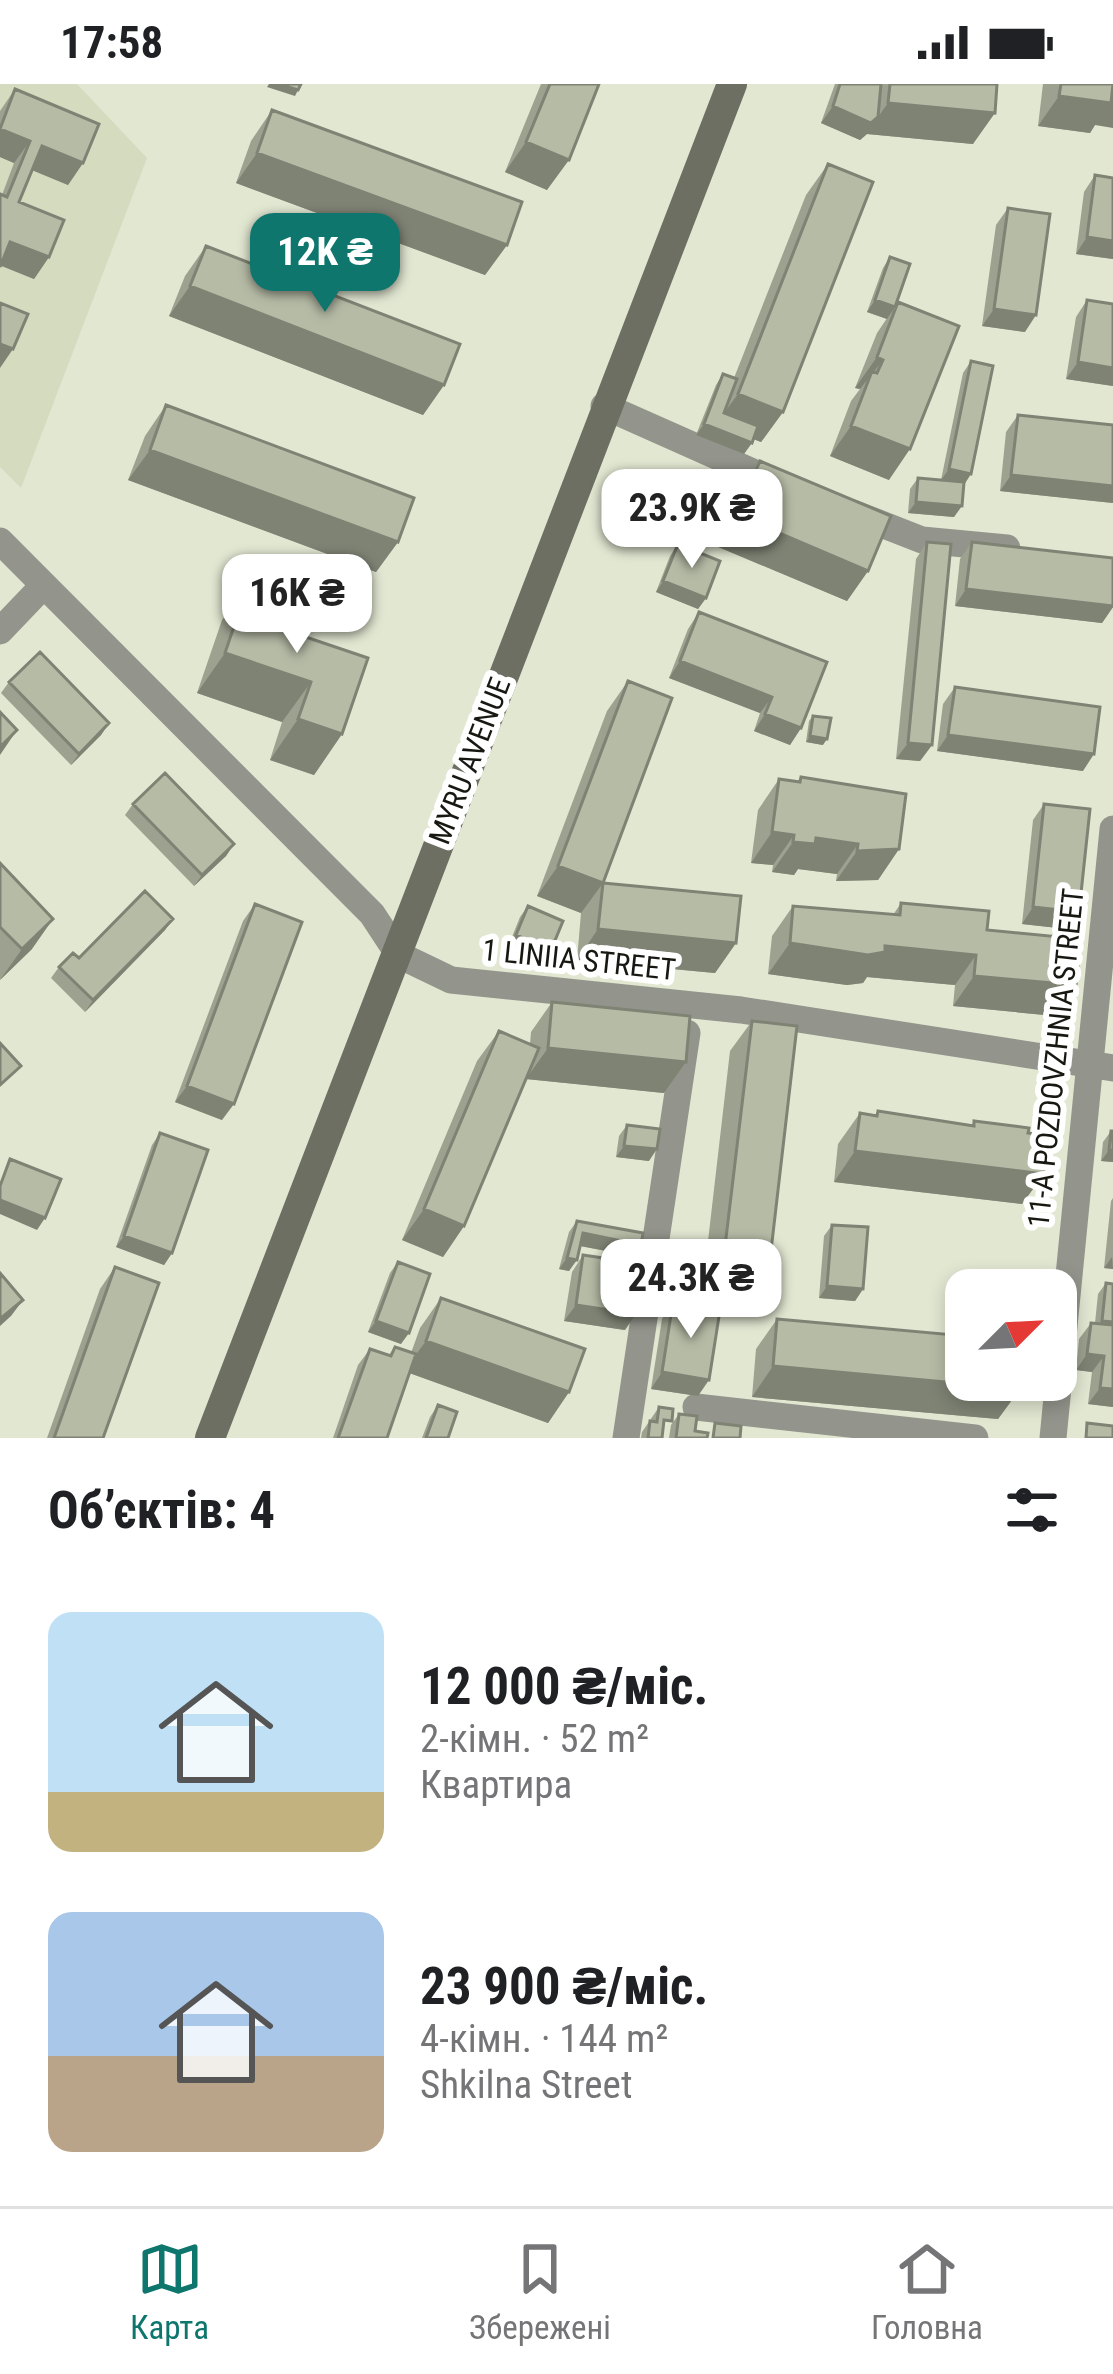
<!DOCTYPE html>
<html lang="uk">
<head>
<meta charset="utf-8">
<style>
  :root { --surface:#fff; --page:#f2f2f2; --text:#202124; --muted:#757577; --line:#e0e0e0; --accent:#0f766e }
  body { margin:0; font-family:"Roboto Condensed",sans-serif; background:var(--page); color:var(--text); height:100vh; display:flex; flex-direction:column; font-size:45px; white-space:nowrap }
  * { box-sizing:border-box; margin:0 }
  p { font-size:39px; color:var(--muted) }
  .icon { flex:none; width:66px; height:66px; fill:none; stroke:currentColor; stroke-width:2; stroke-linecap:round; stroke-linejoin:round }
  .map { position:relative; height:1354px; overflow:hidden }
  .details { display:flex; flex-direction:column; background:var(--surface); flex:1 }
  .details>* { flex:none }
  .needle { width:78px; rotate:66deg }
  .buttons { position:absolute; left:945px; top:1185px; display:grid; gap:24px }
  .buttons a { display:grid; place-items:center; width:132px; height:132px; border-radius:24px; background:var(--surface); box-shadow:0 6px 18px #0003; font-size:60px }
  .price { position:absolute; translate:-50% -102px; padding:0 27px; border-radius:24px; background:#fff; color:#222; font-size:39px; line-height:78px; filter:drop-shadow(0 3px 6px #0008) }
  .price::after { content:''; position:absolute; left:50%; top:72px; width:36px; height:27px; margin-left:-18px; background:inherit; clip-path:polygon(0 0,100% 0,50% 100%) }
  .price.on { background:var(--accent); color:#fff }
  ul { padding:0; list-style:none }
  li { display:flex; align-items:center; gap:36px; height:300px; padding:0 48px }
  li span { display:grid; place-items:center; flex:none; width:336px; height:240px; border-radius:24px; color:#555 }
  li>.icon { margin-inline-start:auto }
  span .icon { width:144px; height:144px; fill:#fffc; stroke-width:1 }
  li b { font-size:51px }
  h2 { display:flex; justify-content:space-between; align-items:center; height:144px; padding:0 48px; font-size:51px }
  .status { display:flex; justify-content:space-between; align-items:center; height:84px; padding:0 60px; background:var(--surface); direction:ltr }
  .status svg { height:33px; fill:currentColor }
  .dock { display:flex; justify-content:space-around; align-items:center; height:168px; border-top:3px solid var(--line); background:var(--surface); font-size:33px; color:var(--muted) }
  .dock a { display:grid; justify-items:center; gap:6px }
  .dock .on { color:var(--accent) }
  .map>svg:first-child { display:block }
  .built { fill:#d5dbbf }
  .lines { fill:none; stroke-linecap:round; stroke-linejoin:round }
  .street { stroke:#93958c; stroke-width:27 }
  .secondary { stroke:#6c6f62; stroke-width:30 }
  .wall { fill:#9da18f }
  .shaded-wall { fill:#7f8374 }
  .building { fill:#b6bba6; stroke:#7f8374; stroke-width:3 }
  .labels { text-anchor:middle; stroke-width:12; stroke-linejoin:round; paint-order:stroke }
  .street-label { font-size:30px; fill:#171811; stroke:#fff }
</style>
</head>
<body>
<div class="status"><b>17:58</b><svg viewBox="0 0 49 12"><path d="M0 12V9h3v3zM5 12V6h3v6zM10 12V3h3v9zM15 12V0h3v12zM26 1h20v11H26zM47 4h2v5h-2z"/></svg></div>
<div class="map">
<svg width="1113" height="1354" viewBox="0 0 1113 1354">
  <rect width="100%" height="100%" fill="#e2e7d2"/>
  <!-- built -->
  <path class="built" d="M0,0H77L147,74L21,404L0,383Z"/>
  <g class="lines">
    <!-- street -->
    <path class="street" d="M604,322L784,402
      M853,429L922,456L1007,464
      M0,457L372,830L399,871L451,896L741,926L1113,984
      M0,547L43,502
      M696,1323L975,1354
      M626,1354L687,949
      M1053,1354L1113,745"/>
    <!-- secondary -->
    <path class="secondary" d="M210,1354L732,0"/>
  </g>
  <!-- wall -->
  <path class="wall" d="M541,0H599L547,106L505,88Z
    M835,0H997L973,60L867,50L860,56L821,39Z
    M1043,0H1113L1095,41L1090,49L1038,42Z
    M15,5L83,79L68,101L32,86L19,118L49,173L34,195L1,182L2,111L14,79L0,73V27Z
    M272,26L507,161L485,191L236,99L251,57Z
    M828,80L783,328L761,358L753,355L744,370L696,351L716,301L723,290L734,294L806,111Z
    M1095,91L1113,175L1076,170L1084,108Z
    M1008,124L1025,248L982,242L996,141Z
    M206,162L444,301L423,331L169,232L185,192Z
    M890,173L895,223L887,235L867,228L883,184Z
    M1087,216L1113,302L1066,295L1076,233Z
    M898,218L889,396L830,372L851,317L860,305L855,304L877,249Z
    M971,277L964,401L954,433L908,429L910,405L918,394L941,396L963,289Z
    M166,321L398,458L376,488L128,396L145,352Z
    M1018,331L1113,419L1000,407L1006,348Z
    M760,377L868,487L847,517L716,462L739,407Z
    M927,458L932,661L920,677L896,675L916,475Z
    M972,458L1113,523L1102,539L955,522L960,475Z
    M678,460L706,514L698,525L656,508L670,472Z
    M250,495L285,546L342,650L314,691L270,676L282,638L197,609L222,536Z
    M699,528L801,644L790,661L754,647L760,629L669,594L688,545Z
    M628,597L603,799L581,829L537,812L607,627Z
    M9,598L109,639L101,651L71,681L1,609Z
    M955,603L1083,687L937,667L943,620Z
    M813,632L823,661L806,658L809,637Z
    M801,693L899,765L878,796L836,797L837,790L798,785L794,791L772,788L773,781L751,779L758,726L779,695L797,698Z
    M133,720L234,760L226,772L194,802L125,731Z
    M1044,720L1079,828L1067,845L1022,840L1033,736Z
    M0,779L32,865L0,896Z
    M603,799L736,859L715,889L577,876L581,829Z
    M901,819L987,846L1076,901L1055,932L953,922L955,901L867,893L863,899L847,901L768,890L772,852L793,822L893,831Z
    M255,820L222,1036L175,1018L243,837Z
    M528,822L551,866L543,877L508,863L520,833Z
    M173,835L165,846L85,928L51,894L59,883Z
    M552,918L686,978L664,1009L526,995L464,1142L443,1173L402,1156L477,977L499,947L530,960L531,948Z
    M752,937L769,1184L747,1215L702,1209L730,967Z
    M878,1027L971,1042L974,1037L1028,1049L1044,1090L1022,1120L834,1098L838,1060L860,1029L875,1031Z
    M627,1041L649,1077L616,1073L619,1052Z
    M1111,1047L1113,1078L1101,1077L1103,1058Z
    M160,1049L172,1169L164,1181L116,1163L152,1061Z
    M1113,1114V1185L1104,1184L1111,1117Z
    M577,1137L641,1161L633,1172L580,1162L569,1187L559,1185L569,1148Z
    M832,1141L863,1205L855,1217L819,1214L824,1152Z
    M583,1171L625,1246L564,1237L572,1188Z
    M398,1178L401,1260L368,1248L390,1189Z
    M115,1183L103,1354H47L100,1205Z
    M1106,1199L1113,1200V1323L1088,1320L1092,1288L1076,1286L1079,1255L1091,1239H1095L1098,1210Z
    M441,1214L569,1308L548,1339L409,1289L387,1354H333L358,1281L370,1265L389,1271L395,1263L411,1269L420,1244Z
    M673,1218L698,1312L651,1305L662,1235Z
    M777,1235L1020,1305L998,1335L752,1313L756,1265Z
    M438,1321L448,1354H422L430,1333Z
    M659,1323L664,1349L663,1348L662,1354H641L642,1348Z
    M679,1330L695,1347L707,1354H669L671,1341Z"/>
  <!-- shaded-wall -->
  <path class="shaded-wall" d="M269,0H279L298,6L295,12L267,3Z
    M1113,11V44L1095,41L1090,49L1038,42L1059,12Z
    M888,19L995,29L973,60L867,50L860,56L821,39L833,22L878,33Z
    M0,45L30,57L14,79L0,73Z
    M526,58L569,76L547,106L505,88Z
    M42,62L83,79L68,101L27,84Z
    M257,69L507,161L485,191L236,99Z
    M1087,153L1113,157V175L1076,170Z
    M10,158L49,173L34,195L0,181Z
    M190,202L444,301L423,331L169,232Z
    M875,216L895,223L887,235L867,228Z
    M994,225L1036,231L1025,248L982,242Z
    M0,260L13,265L0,284Z
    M877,273L883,276L860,305L855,304Z
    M1078,278L1113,284V302L1066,295Z
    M738,310L783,328L761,358L716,340Z
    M704,340L752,359L744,370L696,351Z
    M851,342L910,365L889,396L830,372Z
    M150,366L398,458L376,488L128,396Z
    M949,385L971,390L964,401L941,396Z
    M1011,391L1113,402V419L1000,407Z
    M916,418L962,422L954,433L908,429Z
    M737,431L868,487L847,517L716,462Z
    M663,497L706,514L698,525L656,508Z
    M966,505L1113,523L1102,539L955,522Z
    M225,569L311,598L282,638L197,609Z
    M680,577L772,613L760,629L669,594Z
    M765,630L801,644L790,661L754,647Z
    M298,635L342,650L314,691L270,676Z
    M109,639L101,651L71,681L79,670Z
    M17,646L0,671V663Z
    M948,651L1094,670L1083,687L937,667Z
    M810,652L827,655L823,661L806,658Z
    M908,659L932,661L920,677L896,675Z
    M772,748L794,751L773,781L751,779Z
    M816,754L858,760L837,790L798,785L794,791L772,788L793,758Z
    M234,760L226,772L194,802L202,791Z
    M899,765L878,796L836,797L857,767Z
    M558,782L603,799L581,829L537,812Z
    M1033,823L1079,828L1067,845L1022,840Z
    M53,835L32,865L0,896L22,865Z
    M173,835L165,846L85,928L93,916Z
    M598,845L736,859L715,889L577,876Z
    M516,851L551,866L543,877L508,863Z
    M790,859L885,862L976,871L955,901L867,893L863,899L847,901L768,890Z
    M974,892L1076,901L1055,932L953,922Z
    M548,964L686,978L664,1009L526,995Z
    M187,1002L234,1020L222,1036L175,1018Z
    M624,1062L657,1065L649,1077L616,1073Z
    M1109,1066H1113V1078L1101,1077Z
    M855,1067L1044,1090L1022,1120L834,1098Z
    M0,1116L45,1134L37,1146L0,1130Z
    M424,1125L464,1142L443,1173L402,1156Z
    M583,1149L641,1161L633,1172L575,1161Z
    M124,1152L172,1169L164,1181L116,1163Z
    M1112,1173L1113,1185L1104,1184Z
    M567,1174L577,1176L569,1187L559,1185Z
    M723,1179L769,1184L747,1215L702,1209Z
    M827,1202L863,1205L855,1217L819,1214Z
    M23,1216L11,1232L0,1242V1235Z
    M576,1221L636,1230L625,1246L564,1237Z
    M376,1237L409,1249L401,1260L368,1248Z
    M426,1257L569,1308L548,1339L404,1287Z
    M1087,1270L1104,1272L1092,1288L1076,1286Z
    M773,1282L1020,1305L998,1335L752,1313Z
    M662,1288L709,1296L698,1312L651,1305Z
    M1100,1304L1113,1305V1323L1088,1320Z"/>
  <!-- building -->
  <path class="building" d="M279,0H301L298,6Z
    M550,0H599L569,76L526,58Z
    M840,0H881L878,33L871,39L833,22Z
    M890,0H997L995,29L888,19Z
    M1061,0H1113L1111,19L1059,12Z
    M15,5L99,40L83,79L42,62L19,118L64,136L49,173L10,158L0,183V110L7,113L30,57L0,45Z
    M272,26L522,118L507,161L257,69Z
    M828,80L873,98L783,328L738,310Z
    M1095,91L1113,94V157L1087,153Z
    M1008,124L1050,130L1036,231L994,225Z
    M206,162L460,260L444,301L190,202Z
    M890,173L910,180L895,223L875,216Z
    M1087,216L1113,220V284L1078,278Z
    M898,218L959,242L910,365L851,342L872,287L877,289L883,276L877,273Z
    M0,219L28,230L13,265L0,260Z
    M971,277L993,282L971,390L949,385Z
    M723,290L737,295L724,329L758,342L752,359L704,340Z
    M166,321L414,414L398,458L150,366Z
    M1018,331L1113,341V402L1011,391Z
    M760,377L891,432L868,487L737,431Z
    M918,394L964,398L962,422L916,418Z
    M927,458L951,460L932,661L908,659Z
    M972,458L1113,474V522L966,505Z
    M678,460L720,477L706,514L663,497Z
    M250,495L296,512L285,546L368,574L342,650L298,635L311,598L225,569Z
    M699,528L827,578L801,644L765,630L772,613L680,577Z
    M40,568L109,639L79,670L9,598Z
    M628,597L672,614L603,799L558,782Z
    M955,603L1100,623L1094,670L948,651Z
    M0,628L17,646L0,663Z
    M813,632L831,634L827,655L810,652Z
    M165,689L234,760L202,791L133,720Z
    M801,693L906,710L899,765L857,767L858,760L816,754L815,760L793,758L794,751L772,748L779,695L800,698Z
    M1044,720L1090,725L1079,828L1033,823Z
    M0,779L53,835L22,865L0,843Z
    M603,799L741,812L736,859L598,845Z
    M145,807L173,835L93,916L59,883L73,869L79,874Z
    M901,819L989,827L987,846L1081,855L1076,901L974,892L976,871L885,862V868L868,871L790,859L793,822L900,831Z
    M255,820L302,838L234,1020L187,1002Z
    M528,822L563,837L551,866L516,851Z
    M552,918L690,932L686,978L548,964Z
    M752,937L797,942L769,1184L723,1179Z
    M499,947L539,964L464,1142L424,1125Z
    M0,959L21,982L0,1001Z
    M878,1027L974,1042V1037L1029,1044L1028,1049L1048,1052L1044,1090L855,1067L860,1029L877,1032Z
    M627,1041L660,1045L657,1065L624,1062Z
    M1111,1047H1113V1066H1109Z
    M160,1049L208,1066L172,1169L124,1152Z
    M10,1075L61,1095L45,1134L0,1116V1102Z
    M577,1137L643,1149L641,1161L583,1149L577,1176L567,1174Z
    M832,1141L868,1143L863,1205L827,1202Z
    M583,1171L644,1180L636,1230L576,1221Z
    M398,1178L430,1190L409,1249L376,1237Z
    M115,1183L159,1199L103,1354H54Z
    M0,1189L23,1216L0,1235Z
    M1106,1199L1113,1200V1238L1102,1237Z
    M441,1214L585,1265L569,1308L426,1257Z
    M673,1218L720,1226L709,1296L662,1288Z
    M777,1235L966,1252V1296H1020V1305L773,1282Z
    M1091,1239L1113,1241V1305L1100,1304L1104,1272L1087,1270Z
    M395,1263L416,1270L387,1354H338L370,1265L391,1272Z
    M438,1321L457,1328L448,1354H426Z
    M659,1323L673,1325L672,1337L664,1336L662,1354H648L650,1337L657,1338Z
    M679,1330L697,1332L695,1347L708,1349L707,1354H676Z
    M715,1339L741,1342L740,1354H713Z
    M1087,1339L1113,1342V1354H1086Z"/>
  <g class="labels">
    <!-- street labels -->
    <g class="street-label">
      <text transform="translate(470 677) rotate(-69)" y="10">MYRU AVENUE</text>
      <text transform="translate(579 876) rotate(6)" y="10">1 LINIIA STREET</text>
      <text transform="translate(1056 974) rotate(-84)" y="10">11-A POZDOVZHNIA STREET</text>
    </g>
  </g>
</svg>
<div class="buttons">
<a><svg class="needle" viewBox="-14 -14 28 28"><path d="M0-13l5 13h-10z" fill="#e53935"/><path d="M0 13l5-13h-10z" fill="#757577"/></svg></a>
</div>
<b class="price on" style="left:325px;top:231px">12K ₴</b>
<b class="price" style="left:692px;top:487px">23.9K ₴</b>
<b class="price" style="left:297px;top:572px">16K ₴</b>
<b class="price" style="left:691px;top:1257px">24.3K ₴</b>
</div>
<section class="details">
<h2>Об’єктів: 4<svg class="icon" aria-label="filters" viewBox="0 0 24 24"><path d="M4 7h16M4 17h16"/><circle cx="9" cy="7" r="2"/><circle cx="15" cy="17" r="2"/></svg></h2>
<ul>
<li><span style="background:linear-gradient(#bfe0f5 75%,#c2b280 0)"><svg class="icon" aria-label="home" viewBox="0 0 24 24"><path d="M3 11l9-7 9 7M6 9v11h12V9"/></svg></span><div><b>12 000 ₴/міс.</b><p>2-кімн. · 52 m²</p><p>Квартира</p></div></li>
<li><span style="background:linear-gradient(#a9c7e8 60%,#b9a48a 0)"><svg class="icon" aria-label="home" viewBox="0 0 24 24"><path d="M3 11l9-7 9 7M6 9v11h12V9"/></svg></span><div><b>23 900 ₴/міс.</b><p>4-кімн. · 144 m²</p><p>Shkilna Street</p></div></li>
</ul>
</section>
<nav class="dock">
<a class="on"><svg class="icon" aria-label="map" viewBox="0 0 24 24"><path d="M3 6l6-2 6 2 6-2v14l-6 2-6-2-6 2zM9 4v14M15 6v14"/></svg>Карта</a>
<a><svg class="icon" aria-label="saved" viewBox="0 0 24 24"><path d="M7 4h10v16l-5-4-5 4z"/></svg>Збережені</a>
<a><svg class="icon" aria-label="home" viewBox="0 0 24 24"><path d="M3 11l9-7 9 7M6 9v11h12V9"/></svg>Головна</a>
</nav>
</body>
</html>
